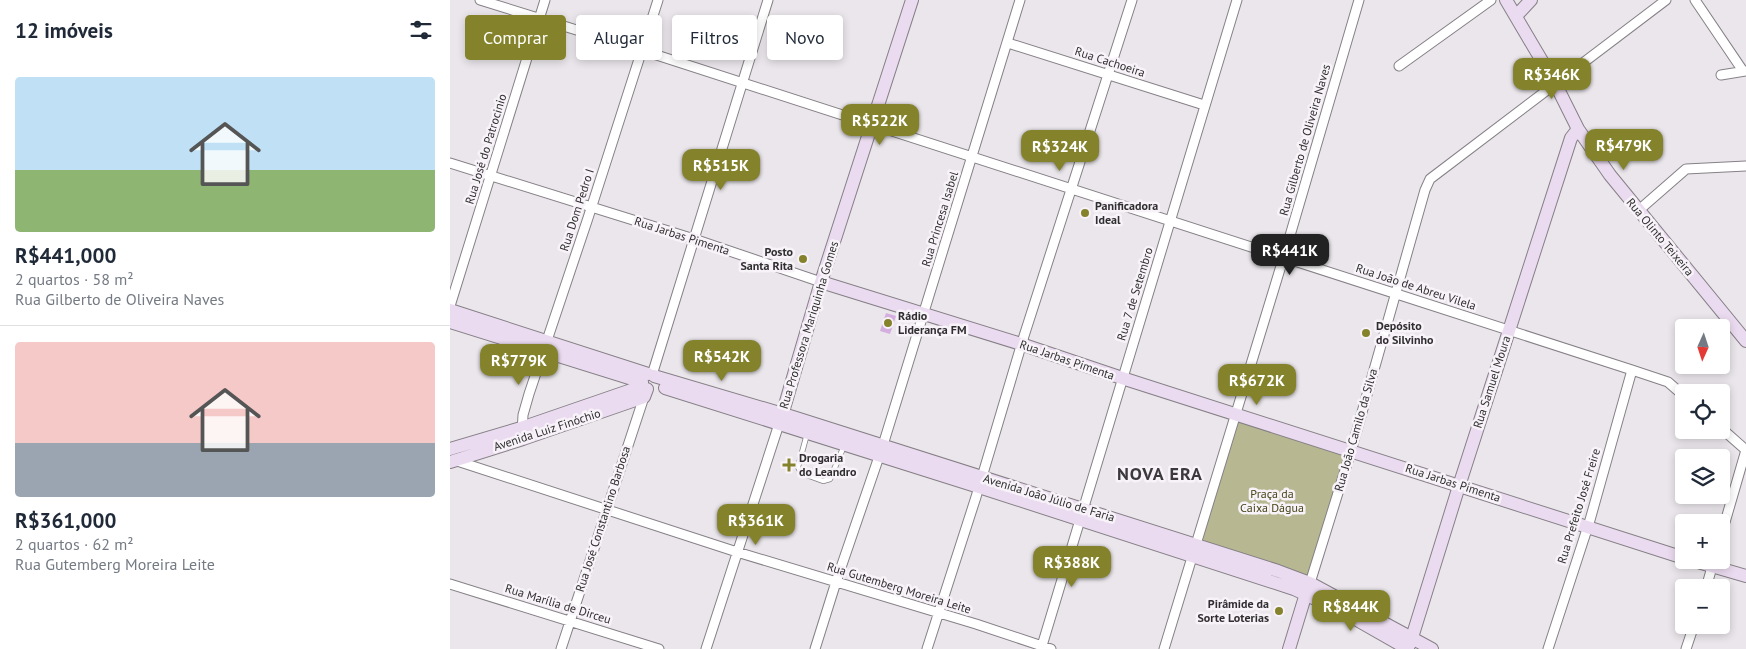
<!DOCTYPE html>
<html lang="pt">
<head>
<meta charset="utf-8">
<style>
  :root { --surface:#fff; --page:#f2f2f3; --text:#1f2937; --muted:#747a83; --line:#e0e1e3; --accent:#84832b }
  body { margin:0; font-family:"PT Sans",sans-serif; background:var(--page); color:var(--text); height:100vh; display:flex; flex-direction:column; font-size:19px; white-space:nowrap }
  * { box-sizing:border-box; margin:0 }
  p { font-size:16px; color:var(--muted) }
  .icon { flex:none; width:28px; height:28px; fill:none; stroke:currentColor; stroke-width:2; stroke-linecap:round; stroke-linejoin:round }
  .map { position:relative; flex:1; overflow:hidden }
  .panel { display:flex; flex-direction:column; background:var(--surface); width:450px }
  .panel>* { flex:none }
  .guide { position:absolute; left:15px; top:15px; width:475px; height:45px; display:flex; gap:10px }
  .needle { width:32px; rotate:183deg }
  .buttons { position:absolute; left:1225px; top:319px; display:grid; gap:10px }
  .buttons a { display:grid; place-items:center; width:55px; height:55px; border-radius:5px; background:var(--surface); box-shadow:0 2px 8px #0003; font-size:25px }
  .price { position:absolute; translate:-50% -42px; padding:0 11px; border-radius:10px; background:var(--accent); color:#fff; font-size:16px; line-height:32px; filter:drop-shadow(0 1px 2px #0008) }
  .price::after { content:''; position:absolute; left:50%; top:30px; width:15px; height:11px; margin-left:-8px; background:inherit; clip-path:polygon(0 0,100% 0,50% 100%) }
  .price.active { background:#222; color:#fff }
  ul { padding:0; list-style:none }
  li { display:grid; align-content:center; gap:10px; height:265px; padding:0 15px }
  li+li { border-top:1px solid var(--line) }
  li span { display:grid; place-items:center; height:155px; border-radius:5px; color:#555 }
  li>.icon { margin-inline-start:auto }
  span .icon { width:90px; height:90px; fill:#fffc; stroke-width:1 }
  li b { font-size:21px }
  h2 { display:flex; justify-content:space-between; align-items:center; height:60px; padding:0 15px; font-size:21px }
  .chip { padding:0 18px; border-radius:5px; background:var(--surface); box-shadow:0 2px 8px #0003; font-size:18px; line-height:45px }
  .chip.active { background:var(--accent); color:#fff }
  main { display:flex; flex:1; min-height:0 }
  .map>svg:first-child { display:block }
  .green { fill:#b7b892 }
  .building { fill:#d4aede }
  .lines { fill:none; stroke-linecap:round; stroke-linejoin:round }
  .lane-casing { stroke:#858186; stroke-width:6 }
  .street-casing { stroke:#858186; stroke-width:11 }
  .secondary-casing { stroke:#858186; stroke-width:14 }
  .lane { stroke:#fff; stroke-width:4.5 }
  .street { stroke:#fff; stroke-width:9 }
  .secondary { stroke:#ebdbf0; stroke-width:12 }
  .poi-dot { fill:#84832b; stroke:#f7f3f8; stroke-width:2 }
  .labels { text-anchor:middle; stroke-width:5; stroke-linejoin:round; paint-order:stroke }
  .street-label { font-size:12px; fill:#302e30; stroke:#f7f3f8 }
  .poi-label { font-size:12px; font-weight:bold; fill:#302e30; stroke:#f7f3f8; text-anchor:start }
  .park-label { font-size:12px; fill:#464518; stroke:#f7f3f8 }
  .district-label { font-size:18px; font-weight:bold; letter-spacing:1px; fill:#3c393d; stroke:#f7f3f8 }
</style>
</head>
<body>
<main>
<section class="panel">
<h2>12 imóveis<svg class="icon" aria-label="filters" viewBox="0 0 24 24"><path d="M4 7h16M4 17h16"/><circle cx="9" cy="7" r="2"/><circle cx="15" cy="17" r="2"/></svg></h2>
<ul>
<li><span style="background:linear-gradient(#bfe0f5 60%,#8fb573 0)"><svg class="icon" aria-label="home" viewBox="0 0 24 24"><path d="M3 11l9-7 9 7M6 9v11h12V9"/></svg></span><div><b>R$441,000</b><p>2 quartos · 58 m²</p><p>Rua Gilberto de Oliveira Naves</p></div></li>
<li><span style="background:linear-gradient(#f6c9c9 65%,#9aa5b1 0)"><svg class="icon" aria-label="home" viewBox="0 0 24 24"><path d="M3 11l9-7 9 7M6 9v11h12V9"/></svg></span><div><b>R$361,000</b><p>2 quartos · 62 m²</p><p>Rua Gutemberg Moreira Leite</p></div></li>
</ul>
</section>
<div class="map">
<svg width="1296" height="649" viewBox="0 0 1296 649">
  <rect width="100%" height="100%" fill="#eae6eb"/>
  <!-- green -->
  <path class="green" d="M790,417L896,453L857,579L749,543Z"/>
  <!-- building -->
  <path class="building" d="M436,313L446,316L440,334L430,331Z"/>
  <g class="lines">
    <defs>
      <path id="lane" d="M357,434L348,467L351,473L373,481L380,479L394,446"/>
      <path id="street" d="M30,0L191,50L1182,370L1218,382L1234,396
        M1245,0L1293,71
        M558,43L754,105
        M949,66L1041,0
        M1271,75L1296,71
        M0,163L244,239L371,282
        M1189,210L1236,169L1296,166
        M0,306L95,0
        M202,375L318,0
        M1271,428L1296,450L1271,536
        M72,433L73,415L79,394L138,218L208,0
        M4,460L287,552L526,624L601,649
        M860,583L901,451L975,190L980,179L1216,0
        M0,584L209,649
        M1256,588L1264,560
        M111,649L194,397
        M256,649L329,424
        M365,649L386,582L433,445L570,0
        M477,649L526,497L574,336L682,0
        M591,649L787,0
        M714,649L834,256L909,0
        M1098,649L1140,520L1182,370
        M1236,649L1244,625"/>
      <path id="secondary" d="M1056,0L1105,83L1128,129L1160,175L1296,341
        M1066,16L1081,0
        M371,282L571,344L672,378L1234,558
        M0,310L198,374
        M0,322L192,382
        M204,376L343,417L828,571L860,583L982,649
        M215,388L529,487L844,589L893,612L958,649
        M330,422L371,282L462,0
        M0,449L71,428L193,386
        M0,462L73,439L194,397L197,389
        M1241,560L1296,576
        M960,644L1009,486L1121,138L1128,129
        M839,649L858,587"/>
    </defs>
    <!-- lane casing -->
    <use href="#lane" class="lane-casing"/>
    <!-- street casing -->
    <use href="#street" class="street-casing"/>
    <!-- secondary casing -->
    <use href="#secondary" class="secondary-casing"/>
    <!-- lane -->
    <use href="#lane" class="lane"/>
    <!-- street -->
    <use href="#street" class="street"/>
    <!-- secondary -->
    <use href="#secondary" class="secondary"/>
  </g>
  <!-- markers -->
  <g class="poi-dot">
    <circle cx="635" cy="213" r="5"/>
    <circle cx="353" cy="259" r="5"/>
    <circle cx="438" cy="323" r="5"/>
    <circle cx="916" cy="333" r="5"/>
    <path d="M336.5 457.5h5v5h5v5h-5v5h-5v-5h-5v-5h5z"/>
    <circle cx="829" cy="611" r="5"/>
  </g>
  <g class="labels">
    <!-- street labels -->
    <g class="street-label">
      <text transform="translate(660 62) rotate(18)" y="4">Rua Cachoeira</text>
      <text transform="translate(855 140) rotate(-74)" y="4">Rua Gilberto de Oliveira Naves</text>
      <text transform="translate(36 149) rotate(-73)" y="4">Rua José do Patrocinio</text>
      <text transform="translate(127 210) rotate(-72)" y="4">Rua Dom Pedro I</text>
      <text transform="translate(490 219) rotate(-73)" y="4">Rua Princesa Isabel</text>
      <text transform="translate(232 236) rotate(18)" y="4">Rua Jarbas Pimenta</text>
      <text transform="translate(1210 237) rotate(50)" y="4">Rua Olinto Teixeira</text>
      <text transform="translate(966 287) rotate(18)" y="4">Rua João de Abreu Vilela</text>
      <text transform="translate(685 294) rotate(-73)" y="4">Rua 7 de Setembro</text>
      <text transform="translate(359 325) rotate(-73)" y="4">Rua Professora Mariquinha Gomes</text>
      <text transform="translate(617 360) rotate(19)" y="4">Rua Jarbas Pimenta</text>
      <text transform="translate(1042 382) rotate(-72)" y="4">Rua Samuel Moura</text>
      <text transform="translate(97 430) rotate(-18)" y="4">Avenida Luiz Finóchio</text>
      <text transform="translate(906 430) rotate(-74)" y="4">Rua João Camilo da Silva</text>
      <text transform="translate(1003 483) rotate(18)" y="4">Rua Jarbas Pimenta</text>
      <text transform="translate(599 498) rotate(17)" y="4">Avenida João Júlio de Faria</text>
      <text transform="translate(1129 506) rotate(-73)" y="4">Rua Prefeito José Freire</text>
      <text transform="translate(153 519) rotate(-72)" y="4">Rua José Constantino Barbosa</text>
      <text transform="translate(449 588) rotate(17)" y="4">Rua Gutemberg Moreira Leite</text>
      <text transform="translate(108 604) rotate(17)" y="4">Rua Marília de Dirceu</text>
    </g>
    <!-- poi labels -->
    <g class="poi-label">
      <text x="645" y="210">Panificadora<tspan x="645" dy="14">Ideal</tspan></text>
      <text x="343" y="256" text-anchor="end">Posto<tspan x="343" dy="14">Santa Rita</tspan></text>
      <text x="448" y="320">Rádio<tspan x="448" dy="14">Liderança FM</tspan></text>
      <text x="926" y="330">Depósito<tspan x="926" dy="14">do Silvinho</tspan></text>
      <text x="349" y="462">Drogaria<tspan x="349" dy="14">do Leandro</tspan></text>
      <text x="819" y="608" text-anchor="end">Pirâmide da<tspan x="819" dy="14">Sorte Loterias</tspan></text>
    </g>
    <!-- park labels -->
    <g class="park-label">
      <text x="822" y="498">Praça da<tspan x="822" dy="14">Caixa Dágua</tspan></text>
    </g>
    <!-- district labels -->
    <g class="district-label">
      <text x="710" y="480">NOVA ERA</text>
    </g>
  </g>
</svg>
<div class="buttons">
<a><svg class="needle" viewBox="-14 -14 28 28"><path d="M0-13l5 13h-10z" fill="#e53935"/><path d="M0 13l5-13h-10z" fill="#747a83"/></svg></a>
<a><svg class="icon" aria-label="locate" viewBox="0 0 24 24"><circle cx="12" cy="12" r="6"/><path d="M12 2v4M12 18v4M2 12h4M18 12h4"/></svg></a>
<a><svg class="icon" aria-label="layers" viewBox="0 0 24 24"><path d="M12 4l9 5-9 5-9-5zM3 14l9 5 9-5"/></svg></a>
<a>+</a>
<a>−</a>
</div>
<b class="price" style="left:1102px;top:100px">R$346K</b>
<b class="price" style="left:430px;top:146px">R$522K</b>
<b class="price" style="left:1174px;top:171px">R$479K</b>
<b class="price" style="left:610px;top:172px">R$324K</b>
<b class="price" style="left:271px;top:191px">R$515K</b>
<b class="price active" style="left:840px;top:276px">R$441K</b>
<b class="price" style="left:272px;top:382px">R$542K</b>
<b class="price" style="left:69px;top:386px">R$779K</b>
<b class="price" style="left:807px;top:406px">R$672K</b>
<b class="price" style="left:306px;top:546px">R$361K</b>
<b class="price" style="left:622px;top:588px">R$388K</b>
<b class="price" style="left:901px;top:632px">R$844K</b>
<div class="guide">
<a class="chip active">Comprar</a>
<a class="chip">Alugar</a>
<a class="chip">Filtros</a>
<a class="chip">Novo</a>
</div>
</div>
</main>
</body>
</html>
